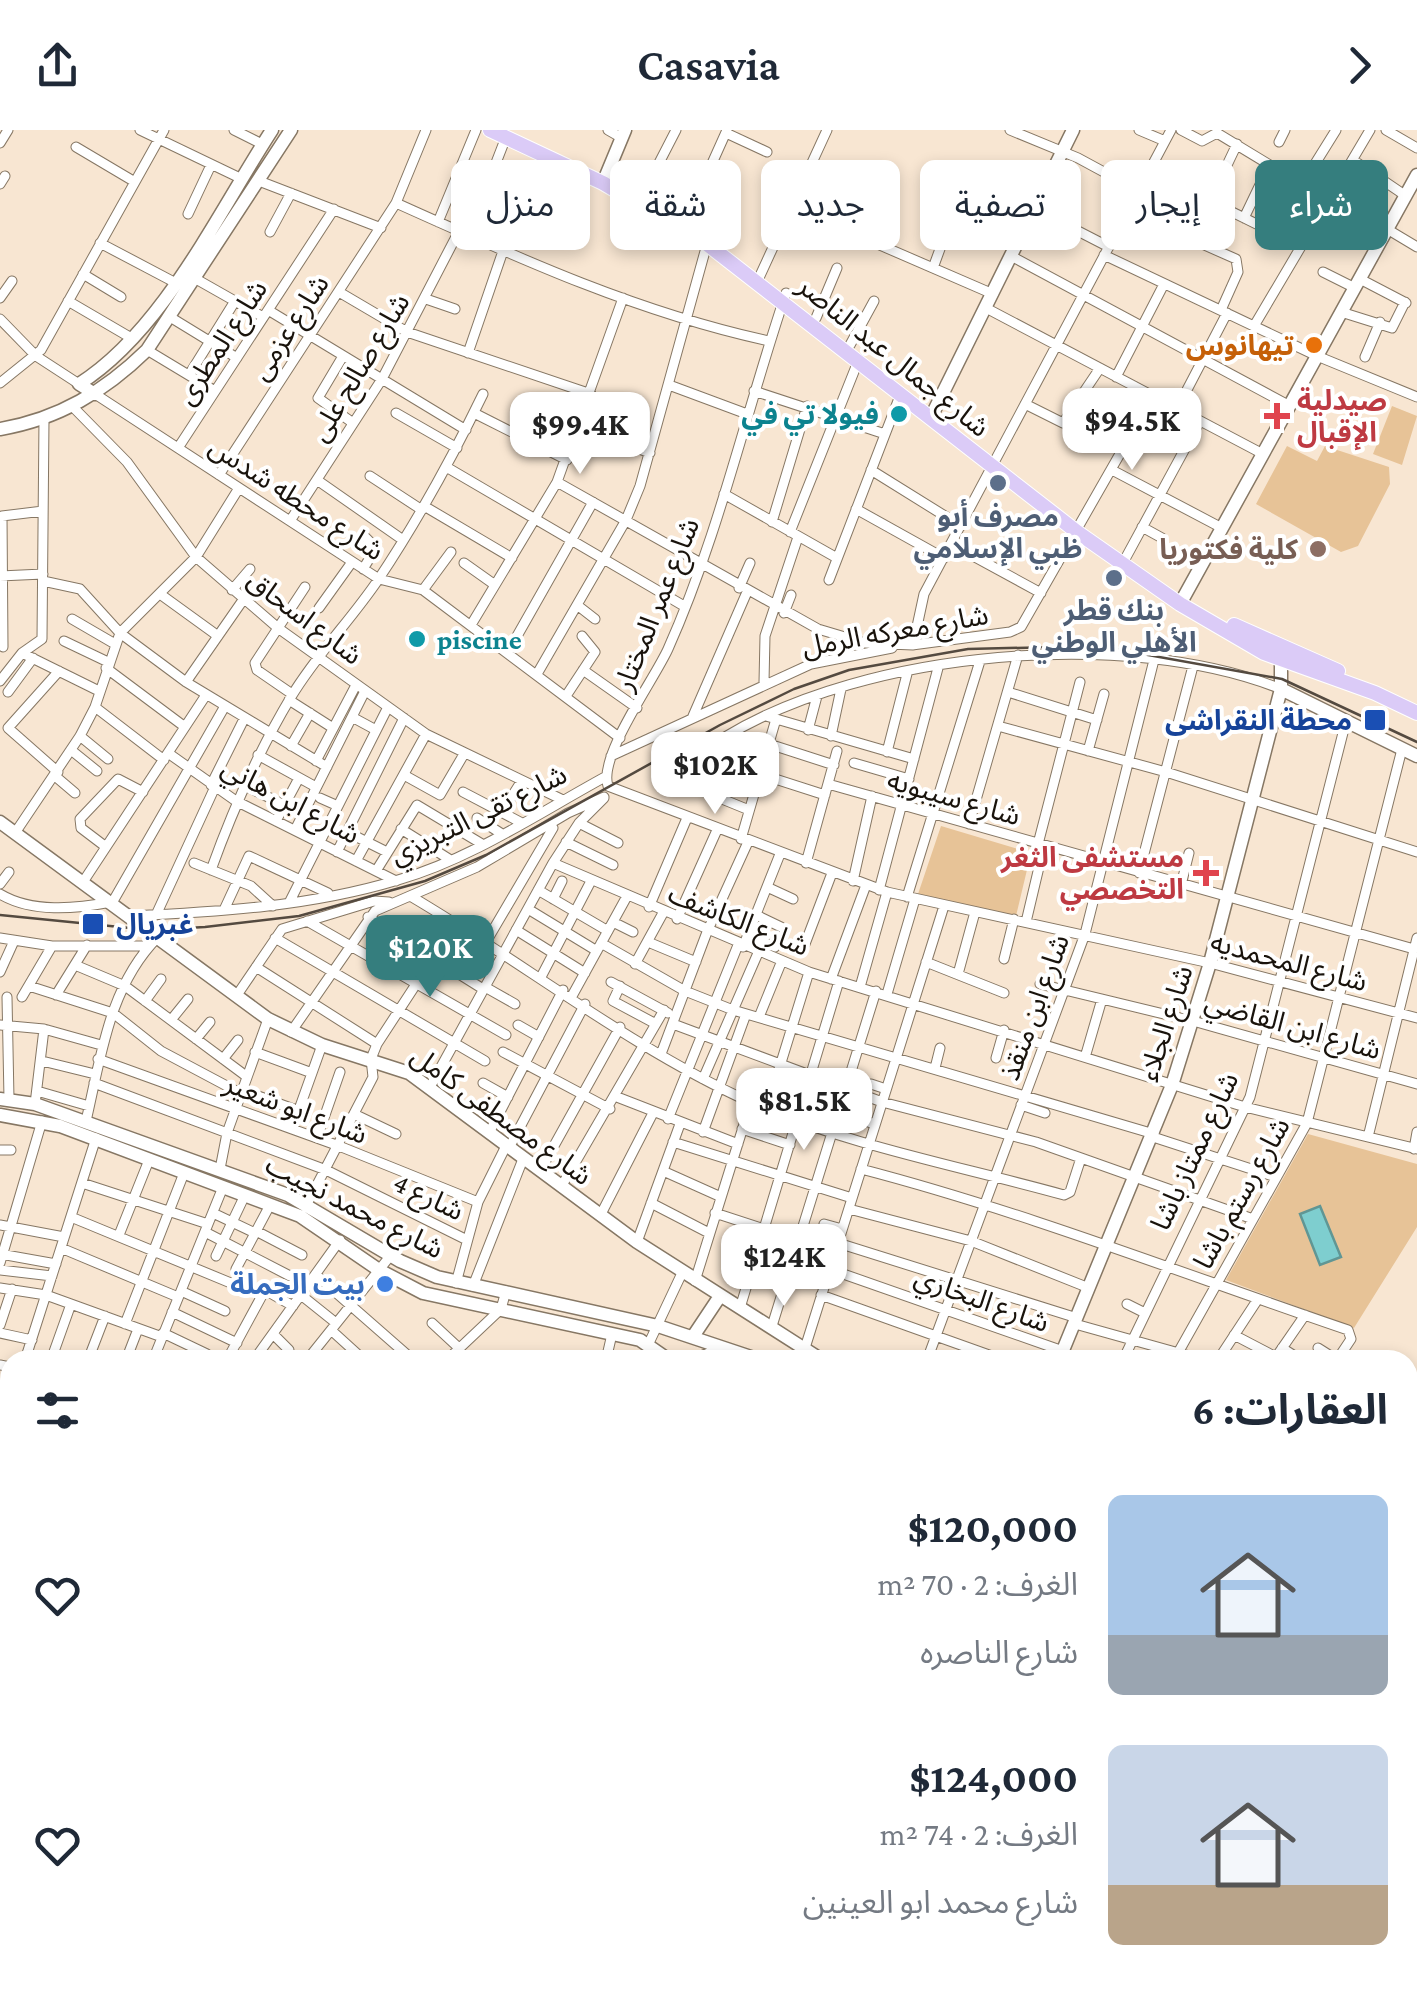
<!DOCTYPE html>
<html lang="ar">
<head>
<meta charset="utf-8">
<style>
  :root { --surface:#fff; --page:#f2f2f3; --text:#1f2937; --muted:#747a83; --accent:#357e7e }
  body { margin:0; font-family:"Crimson Pro","Noto Sans Arabic",serif; background:var(--page); color:var(--text); direction:rtl; height:100vh; display:flex; flex-direction:column; font-size:38px; white-space:nowrap }
  * { box-sizing:border-box; margin:0 }
  p { font-size:32px; color:var(--muted) }
  .icon { flex:none; width:55px; height:55px; fill:none; stroke:currentColor; stroke-width:2; stroke-linecap:round; stroke-linejoin:round }
  .map { position:relative; flex:1; overflow:hidden; direction:ltr }
  .side { position:absolute; left:0px; top:1220px; width:1418px; height:642px; display:flex; flex-direction:column; background:var(--surface); border-radius:30px 30px 0 0; box-shadow:0 5px 15px #0003; direction:rtl }
  .side>* { flex:none }
  .guide { position:absolute; left:30px; top:30px; width:1358px; height:90px; direction:rtl; display:flex; gap:20px }
  .price { position:absolute; translate:-50% -85px; padding:0 22px; border-radius:20px; background:#fff; color:#222; font-size:32px; line-height:65px; filter:drop-shadow(0 2px 5px #0008) }
  .price::after { content:''; position:absolute; left:50%; top:60px; width:30px; height:22px; margin-left:-15px; background:inherit; clip-path:polygon(0 0,100% 0,50% 100%) }
  .price.selected { background:var(--accent); color:#fff }
  ul { padding:0; list-style:none }
  li { display:flex; align-items:center; gap:30px; height:250px; padding:0 30px }
  li span { display:grid; place-items:center; flex:none; width:280px; height:200px; border-radius:15px; color:#555 }
  li>.icon { margin-inline-start:auto }
  span .icon { width:120px; height:120px; fill:#fffc; stroke-width:1 }
  li b { font-size:42px }
  h2 { display:flex; justify-content:space-between; align-items:center; height:120px; padding:0 30px; font-size:42px }
  .pill { padding:0 35px; border-radius:15px; background:var(--surface); box-shadow:0 5px 15px #0003; font-size:35px; line-height:90px }
  .pill.selected { background:var(--accent); color:#fff }
  header { display:flex; justify-content:space-between; align-items:center; height:130px; padding:0 30px; background:var(--surface); font-size:45px; font-weight:600 }
  .map>svg:first-child { display:block }
  .green { fill:#e7c397 }
  .water { fill:#7ececf; stroke:#609694; stroke-width:2.5 }
  .lines { fill:none; stroke-linecap:round; stroke-linejoin:round }
  .street-casing { stroke:#867764; stroke-width:11 }
  .secondary-casing { stroke:#867764; stroke-width:15 }
  .primary-casing { stroke:#fff; stroke-width:16 }
  .street { stroke:#fff; stroke-width:9 }
  .secondary { stroke:#fff; stroke-width:12 }
  .primary { stroke:#dbcbf7; stroke-width:14 }
  .rail { stroke:#544a40; stroke-width:2.5 }
  .food-dot { fill:#e8710a; stroke:#fff; stroke-width:4 }
  .culture-dot { fill:#0f9aa8; stroke:#fff; stroke-width:4 }
  .health-dot { fill:#e0444e; stroke:#fff; stroke-width:4 }
  .service-dot { fill:#5c6f8a; stroke:#fff; stroke-width:4 }
  .education-dot { fill:#8d6e63; stroke:#fff; stroke-width:4 }
  .transit-dot { fill:#1a4fb4; stroke:#fff; stroke-width:4 }
  .shop-dot { fill:#3f7fe0; stroke:#fff; stroke-width:4 }
  .labels { text-anchor:middle; stroke-width:8; stroke-linejoin:round; paint-order:stroke }
  .street-label { font-size:28px; fill:#19130c; stroke:#fff }
  .food-label { font-size:28px; font-weight:bold; fill:#c56008; stroke:#fff; text-anchor:end }
  .health-label { font-size:28px; font-weight:bold; fill:#be3a42; stroke:#fff; text-anchor:start }
  .culture-label { font-size:28px; font-weight:bold; fill:#0d838f; stroke:#fff; text-anchor:end }
  .service-label { font-size:28px; font-weight:bold; fill:#4e5e75; stroke:#fff }
  .education-label { font-size:28px; font-weight:bold; fill:#785e54; stroke:#fff; text-anchor:end }
  .transit-label { font-size:28px; font-weight:bold; fill:#164399; stroke:#fff; text-anchor:end }
  .shop-label { font-size:28px; font-weight:bold; fill:#366cbe; stroke:#fff; text-anchor:end }
</style>
</head>
<body>
<header><svg class="icon" aria-label="forward" viewBox="0 0 24 24"><path d="M9 5l7 7-7 7"/></svg>Casavia<svg class="icon" aria-label="share" viewBox="0 0 24 24"><path d="M12 15V3M7 8l5-5 5 5M5 13v7h14v-7"/></svg></header>
<div class="map">
<svg width="1417" height="1861" viewBox="0 0 1417 1861">
  <rect width="100%" height="100%" fill="#f8e6d2"/>
  <!-- green -->
  <path class="green" d="M1392,276L1417,286L1402,335L1373,324Z
    M1287,316L1317,331L1325,316L1389,337L1390,354L1358,416L1341,422L1256,374Z
    M941,696L1031,723L1016,786L918,764Z
    M1308,1004L1417,1034V1097L1354,1198L1226,1150Z"/>
  <!-- water -->
  <path class="water" d="M1320,1076L1341,1127L1320,1135L1300,1084Z"/>
  <g class="lines">
    <defs>
      <path id="street" d="M140,0L240,48
        M234,0L262,14
        M608,0L622,8
        M1010,0L1078,28L1139,61
        M1139,0L1165,11
        M1181,0L1202,11L1217,3L1288,46
        M1386,0L1417,18
        M726,3L767,22
        M1279,12L1285,0
        M0,13L8,0
        M76,17L135,52
        M1353,30L1406,66
        M1313,37L1336,0
        M1149,41L1301,116
        M259,51L381,98
        M0,54L5,46
        M642,66L676,0
        M1210,71L1237,14
        M396,73C518,128 639,183 769,211
        M792,77L993,164
        M1035,79L1109,117
        M1128,81L1236,129L1238,142L1221,180
        M188,84L211,35
        M1244,88L1269,36
        M438,92L476,0
        M683,98L727,0
        M1387,99L1417,117
        M270,102L291,63
        M468,105L506,7
        M100,113L174,152
        M1104,125L1317,226L1417,267
        M1011,126L1290,276
        M933,138L959,67L960,65L946,56L940,60L934,82L950,90
        M1323,142L1355,158
        M83,144L121,167
        M196,149L263,187
        M1360,149L1406,173
        M758,150L827,0
        M339,162L407,202L591,264
        M786,163C746,281 719,405 668,519C654,550 598,626 608,656L887,762L1210,833L1417,888
        M0,168L12,151
        M426,169L455,179
        M68,171L133,209
        M986,178L1263,324
        M268,180L466,300
        M1341,182L1392,198L1405,172
        M170,187L237,228
        M816,188L837,138
        M0,189L36,226L79,254
        M1254,196L1370,0
        M850,215L874,171
        M147,220L215,261
        M468,223L503,121
        M343,226L318,268L353,293
        M1365,227L1380,192
        M189,245L235,171
        M1116,247L1164,154
        M0,253L41,220L164,0
        M669,255L747,284
        M754,261L885,304
        M95,264L379,449L423,460L620,608
        M1025,274L1063,293L1100,238
        M73,277L127,332L196,427L278,498L426,604L563,670
        M1177,279L1227,183
        M396,283L457,318
        M474,283L567,330
        M580,296L650,323
        M178,318L334,79
        M448,338L684,476
        M871,340L961,396
        M1112,340L1222,398
        M219,345L396,73L426,0
        M370,346L422,380
        M317,350L403,410
        M557,352L818,499L865,513L913,515L924,464L1171,0
        M724,364L837,428
        M424,376L512,428
        M856,379L944,428
        M290,391L382,249L459,101
        M772,392L807,276
        M1142,397L1162,408
        M790,402L859,229
        M951,414L1041,463
        M1124,431L1200,291
        M464,433L495,455
        M363,439L376,418L363,405
        M0,446L43,444
        M829,450L901,263
        M43,451L80,459L120,503L186,552L327,637
        M739,458L750,433
        M232,460L250,439
        M423,460L451,422
        M160,464L218,506
        M577,475L595,489
        M319,478L352,432
        M784,483L791,465
        M72,489L115,514
        M471,495L557,352L623,168
        M64,511L108,532
        M912,515L1010,502L1021,497L1153,266
        M3,517L2,386L43,381
        M508,522L593,372
        M22,523L99,561
        M106,538L185,597
        M583,540L637,578
        M537,544L626,390L640,356L707,114
        M0,551L22,523L42,509L44,289
        M186,552L243,470
        M764,552L765,506L798,407
        M8,562L33,528
        M1008,562L1097,590
        M292,564L257,540L255,533L305,457
        M566,566L595,522L582,506
        M289,570L333,598
        M95,577L164,630
        M693,586L747,462
        M766,586L914,629
        M352,587L376,600
        M998,596L1166,642L1417,722
        M808,600L817,566
        M80,606L108,629
        M831,606L841,559
        M725,607C866,521 1127,497 1281,559
        M769,614L834,635
        M291,616L310,583
        M71,620L97,641
        M1088,621L1104,564
        M887,622L907,544
        M168,623L236,671L396,751
        M258,625L316,657
        M611,626L811,534L892,518
        M710,628L825,665
        M316,631L356,555
        M854,633L909,649
        M58,642L8,598L59,541
        M404,645L440,665L464,624
        M55,646L75,663
        M828,654L1414,819
        M211,655L244,589
        M244,655L284,675
        M695,658L749,680
        M463,662L522,693
        M320,668L338,676
        M722,669L734,635
        M502,682L521,652
        M477,688L502,704
        M276,691L299,648
        M579,693L618,713
        M969,694L1018,525
        M401,699L449,729
        M295,700L365,561
        M347,702L387,722
        M15,703L80,606L95,577L120,503L196,427L239,358
        M741,709L776,589
        M566,712L613,735
        M1038,714L1080,552
        M106,717L81,698L80,689L118,649L143,662
        M337,722L404,588
        M356,731L426,604
        M194,733L251,756L273,776
        M553,733L809,842L1245,977L1417,1019
        M806,733L837,621
        M211,740C233,679 258,622 291,567C316,525 351,490 378,450C418,390 452,328 483,264
        M376,741L417,675L482,714
        M1139,743L1193,536
        M853,751L872,666
        M83,752L206,565
        M0,754L9,742
        M1181,755L1189,723
        M767,757L793,769
        M538,760L608,801
        M879,760L938,538
        M0,764C32,783 75,779 111,772
        M412,767C524,833 631,918 750,972C849,1016 960,1036 1064,1065L1070,1062L1081,1028
        M907,767L980,531
        M553,769L562,751
        M112,773L225,576
        M289,773L388,577
        M649,777L687,688
        M528,779L597,821
        M224,780L249,726L328,763
        M156,785L215,657
        M756,785L781,797
        M131,786C220,782 312,776 398,750C471,729 539,683 605,647
        M368,787L483,859
        M677,789L717,700
        M307,791L506,905
        M613,792L633,802
        M1026,792L1044,716
        M516,800L585,843
        M748,805L775,817
        M0,808L52,816H149
        M275,808L485,931
        M486,812L553,698
        M648,812L696,832
        M601,813L685,861L733,880L1154,1004
        M805,814L832,743
        M743,817L780,724
        M1004,829L1014,789
        M926,832L1004,863
        M635,834L663,783
        M75,835L125,856L246,946
        M256,837L377,914
        M0,842L14,811
        M958,844L975,782
        M541,847L591,751
        M831,849L866,755
        M611,852L668,883
        M1040,854L1193,891L1417,954
        M29,856L113,883L161,921L240,963
        M620,856L613,871L656,894
        M485,857L515,874
        M860,857L887,762
        M887,864L915,769
        M56,865L87,815
        M237,865L282,799L374,771L389,772
        M572,866L626,768
        M7,867L9,969
        M22,867L52,816
        M145,871L161,849
        M759,887L781,833
        M171,890L188,869
        M673,894L882,972L1036,1012L1253,1089
        M0,895L44,899L101,915
        M518,895L539,907
        M291,902L375,781L477,737L568,683L604,667
        M196,909L210,892
        M255,922L312,943
        M503,922L610,979
        M661,924L707,802L748,712
        M1086,924L1102,869
        M996,928L1004,900
        M98,929L339,1016L478,1072
        M223,929L238,910
        M42,931L95,944
        M935,938L940,918
        M703,949L758,823
        M94,953L326,1040L465,1109
        M483,953L508,967
        M871,954L886,959
        M430,957L553,733L579,693L604,668
        M242,960L299,981
        M37,961L89,976
        M617,967L738,1014
        M35,974L44,899
        M1021,975L1045,983
        M767,978L809,842
        M838,981L874,994
        M354,984L396,1004
        M668,989L738,815
        M86,991C101,927 109,856 158,807
        M292,999L322,915
        M742,999L790,1015
        M703,1002L746,884
        M489,1003L563,860
        M1153,1007L1276,1047
        M1368,1007L1417,808
        M317,1008L340,942
        M673,1012L852,1068
        M509,1018L585,874
        M1414,1019L1417,1002
        M0,1020H11
        M220,1039L227,1003L268,889
        M861,1039C1026,1082 1186,1145 1348,1200L1351,1209L1337,1230
        M540,1041L620,897
        M663,1041L721,1067
        M82,1053L208,1094
        M561,1057L664,880
        M651,1073L709,1103
        M307,1074L373,947L371,929L377,914L456,793
        M849,1079L971,1111L1089,1158
        M213,1083L255,1103
        M715,1083L835,1122
        M600,1086L653,983
        M71,1087L238,1156
        M824,1094L842,1099
        M0,1095L64,1107
        M256,1101L302,1125
        M205,1102L290,1146
        M119,1105L149,1030
        M637,1112L680,994
        M838,1113L1077,1188
        M61,1118L178,1167
        M0,1124L56,1134
        M216,1126L245,1065
        M734,1127L788,1144
        M0,1133L42,991
        M236,1139L270,1075
        M829,1139L1063,1221
        M0,1140L52,1146
        M316,1145L413,1230
        M695,1151L745,991
        M456,1153L478,1072L506,1016
        M473,1156L523,1029
        M0,1158L46,1165L162,1207
        M181,1161L225,1181
        M301,1165L336,1193
        M821,1165L1003,1230
        M1127,1174L1143,1182
        M740,1178L839,851
        M172,1182L237,1213
        M432,1193L460,1219
        M125,1194L184,1043
        M1075,1194L1204,1230
        M0,1195L12,1159
        M772,1196L876,861
        M331,1200L364,1230
        M0,1203L32,1210
        M163,1203L207,1224
        M273,1204L289,1220
        M1234,1205L1276,1227
        M649,1213L682,1143
        M805,1218L944,776
        M1282,1218L1301,1230
        M1318,1218L1337,1230
        M25,1230L96,1008
        M51,1230L71,1174
        M88,1230L105,1186
        M126,1230L138,1199
        M153,1230L223,1057
        M227,1230L265,1160L293,1176
        M254,1230L340,1110
        M307,1230L391,1125
        M447,1230L501,1179L506,1161
        M606,1230L612,1204
        M927,1230L1085,804L1154,530
        M1123,1230L1250,967L1346,591
        M1174,1230L1307,993L1402,619
        M1218,1230L1258,1169
        M1274,1230L1305,1185
        M0,1235L10,1237
        M0,1255L10,1257
        M0,1308L10,1277
        M0,1315L10,1333
        M0,1380L10,1397
        M0,1439L10,1456
        M0,1498L10,1515
        M0,1555L10,1572
        M0,1617L10,1634
        M1408,1717L1417,1712
        M1408,1767L1417,1761
        M0,1781L10,1776
        M0,1810L10,1828
        M210,1852L214,1861
        M409,1852L414,1861
        M591,1852L596,1861
        M686,1852L691,1861
        M751,1852L755,1861
        M793,1852L797,1861
        M877,1852L882,1861
        M1031,1852L1041,1861
        M1084,1852L1094,1861
        M1131,1852L1141,1861
        M1233,1852L1243,1861
        M1335,1852L1345,1861
        M645,1858L647,1861
        M27,1861L42,1852
        M92,1861L107,1852
        M158,1861L173,1852
        M224,1861L240,1852
        M282,1861L297,1852
        M339,1861L355,1852
        M562,1861L577,1852
        M704,1861L719,1852
        M851,1861L866,1852
        M899,1861L915,1852
        M1060,1861L1067,1852
        M1168,1861L1183,1852
        M1264,1861L1271,1852
        M1307,1861L1315,1852"/>
      <path id="secondary" d="M603,53L625,0
        M95,264L79,254C163,201 218,83 272,0
        M931,287L1073,0
        M0,299C59,289 105,261 147,220L291,0
        M1180,474L1417,45
        M1281,559L1417,626
        M0,692L268,889L322,915L409,943L637,1112L822,1230
        M0,969L35,974L288,1065L400,1131L437,1147L658,1196L760,1230
        M0,985L60,996L300,1086L379,1140L423,1163L640,1210L666,1228
        M694,1205L720,1166
        M697,1230L710,1224L729,1230
        M1059,1230L1172,955L1210,833L1281,559V530
        M0,1650L10,1645
        M0,1665L10,1659
        M975,1852L979,1861
        M483,1861L498,1852"/>
      <path id="primary" d="M490,0L603,53L707,114L1077,402L1180,474L1264,523L1375,563L1417,583
        M1234,495L1338,541
        M1408,1514L1417,1521
        M1408,1545L1417,1555"/>
    </defs>
    <!-- street casing -->
    <use href="#street" class="street-casing"/>
    <!-- secondary casing -->
    <use href="#secondary" class="secondary-casing"/>
    <!-- primary casing -->
    <use href="#primary" class="primary-casing"/>
    <!-- street -->
    <use href="#street" class="street"/>
    <!-- secondary -->
    <use href="#secondary" class="secondary"/>
    <!-- primary -->
    <use href="#primary" class="primary"/>
    <!-- rail -->
    <path class="rail" d="M0,785L150,800L205,797L299,786L425,751L486,725L720,595L794,559L849,540L968,519L1098,516L1282,549L1417,612"/>
  </g>
  <!-- markers -->
  <circle class="food-dot" cx="1314" cy="215" r="10"/>
  <g class="culture-dot">
    <circle cx="899" cy="284" r="10"/>
    <circle cx="417" cy="509" r="10"/>
  </g>
  <g class="health-dot">
    <path d="M1272 271h10v10h10v10h-10v10h-10v-10h-10v-10h10z"/>
    <path d="M1201 728h10v10h10v10h-10v10h-10v-10h-10v-10h10z"/>
  </g>
  <g class="service-dot">
    <circle cx="998" cy="353" r="10"/>
    <circle cx="1114" cy="448" r="10"/>
  </g>
  <circle class="education-dot" cx="1318" cy="419" r="10"/>
  <g class="transit-dot">
    <rect x="1363" y="578" width="24" height="24" rx="5"/>
    <rect x="81" y="782" width="24" height="24" rx="5"/>
  </g>
  <circle class="shop-dot" cx="385" cy="1154" r="10"/>
  <g class="labels">
    <!-- street labels -->
    <g class="street-label">
      <text transform="translate(289 197) rotate(-57)" y="10">شارع عزمى</text>
      <text transform="translate(221 212) rotate(-57)" y="10">شارع المطرى</text>
      <text transform="translate(894 226) rotate(39)" y="10">شارع جمال عبد الناصر</text>
      <text transform="translate(359 237) rotate(-59)" y="10">شارع صالح على</text>
      <text transform="translate(297 368) rotate(33)" y="10">شارع محطه شدس</text>
      <text transform="translate(656 474) rotate(-68)" y="10">شارع عمر المختار</text>
      <text transform="translate(305 487) rotate(37)" y="10">شارع اسحاق</text>
      <text transform="translate(895 500) rotate(-10)" y="10">شارع معركه الرمل</text>
      <text transform="translate(954 667) rotate(16)" y="10">شارع سيبويه</text>
      <text transform="translate(291 670) rotate(28)" y="10">شارع ابن هاني</text>
      <text transform="translate(478 684) rotate(-26)" y="10">شارع تقى التبريزي</text>
      <text transform="translate(739 789) rotate(22)" y="10">شارع الكاشف</text>
      <text transform="translate(1289 831) rotate(15)" y="10">شارع المحمديه</text>
      <text transform="translate(1034 877) rotate(-70)" y="10">شارع ابن منقذ</text>
      <text transform="translate(1165 893) rotate(-72)" y="10">شارع الجلاء</text>
      <text transform="translate(1293 895) rotate(16)" y="10">شارع ابن القاضي</text>
      <text transform="translate(296 978) rotate(21)" y="10">شارع ابو شعير</text>
      <text transform="translate(502 985) rotate(36)" y="10">شارع مصطفى كامل</text>
      <text transform="translate(1194 1021) rotate(-65)" y="10">شارع ممتاز باشا</text>
      <text transform="translate(1241 1063) rotate(-61)" y="10">شارع رستم باشا</text>
      <text transform="translate(429 1066) rotate(26)" y="10">شارع 4</text>
      <text transform="translate(355 1076) rotate(27)" y="10">شارع محمد نجيب</text>
      <text transform="translate(982 1169) rotate(20)" y="10">شارع البخاري</text>
    </g>
    <!-- food labels -->
    <g class="food-label">
      <text x="1294" y="225">تيهانوس</text>
    </g>
    <!-- health labels -->
    <g class="health-label">
      <text x="1297" y="280">صيدلية<tspan x="1297" dy="32">الإقبال</tspan></text>
      <text x="1184" y="737" text-anchor="end">مستشفى الثغر<tspan x="1184" dy="32">التخصصي</tspan></text>
    </g>
    <!-- culture labels -->
    <g class="culture-label">
      <text x="879" y="294">فيولا تي في</text>
      <text x="437" y="519" text-anchor="start">piscine</text>
    </g>
    <!-- service labels -->
    <g class="service-label">
      <text x="998" y="396">مصرف أبو<tspan x="998" dy="32">ظبي الإسلامي</tspan></text>
      <text x="1114" y="490">بنك قطر<tspan x="1114" dy="32">الأهلي الوطني</tspan></text>
    </g>
    <!-- education labels -->
    <g class="education-label">
      <text x="1298" y="429">كلية فكتوريا</text>
    </g>
    <!-- transit labels -->
    <g class="transit-label">
      <text x="1352" y="600">محطة النقراشى</text>
      <text x="116" y="804" text-anchor="start">غبريال</text>
    </g>
    <!-- shop labels -->
    <g class="shop-label">
      <text x="365" y="1164">بيت الجملة</text>
    </g>
  </g>
</svg>
<b class="price" style="left:1132px;top:343px">$94.5K</b>
<b class="price" style="left:580px;top:347px">$99.4K</b>
<b class="price" style="left:715px;top:687px">$102K</b>
<b class="price selected" style="left:430px;top:870px">$120K</b>
<b class="price" style="left:804px;top:1023px">$81.5K</b>
<b class="price" style="left:784px;top:1179px">$124K</b>
<div class="guide">
<a class="pill selected">شراء</a>
<a class="pill">إيجار</a>
<a class="pill">تصفية</a>
<a class="pill">جديد</a>
<a class="pill">شقة</a>
<a class="pill">منزل</a>
</div>
<section class="side">
<h2>العقارات: 6<svg class="icon" aria-label="filters" viewBox="0 0 24 24"><path d="M4 7h16M4 17h16"/><circle cx="9" cy="7" r="2"/><circle cx="15" cy="17" r="2"/></svg></h2>
<ul>
<li><span style="background:linear-gradient(#a9c7e8 70%,#9aa5b1 0)"><svg class="icon" aria-label="home" viewBox="0 0 24 24"><path d="M3 11l9-7 9 7M6 9v11h12V9"/></svg></span><div><b>$120,000</b><p>الغرف: 2 · 70 m²</p><p>شارع الناصره</p></div><svg class="icon" aria-label="heart" viewBox="0 0 24 24"><path d="M12 20l-8-8c-3-5 5-10 8-4 3-6 11-1 8 4z"/></svg></li>
<li><span style="background:linear-gradient(#c9d6e8 70%,#b9a48a 0)"><svg class="icon" aria-label="home" viewBox="0 0 24 24"><path d="M3 11l9-7 9 7M6 9v11h12V9"/></svg></span><div><b>$124,000</b><p>الغرف: 2 · 74 m²</p><p>شارع محمد ابو العينين</p></div><svg class="icon" aria-label="heart" viewBox="0 0 24 24"><path d="M12 20l-8-8c-3-5 5-10 8-4 3-6 11-1 8 4z"/></svg></li>
</ul>
</section>
</div>
</body>
</html>
